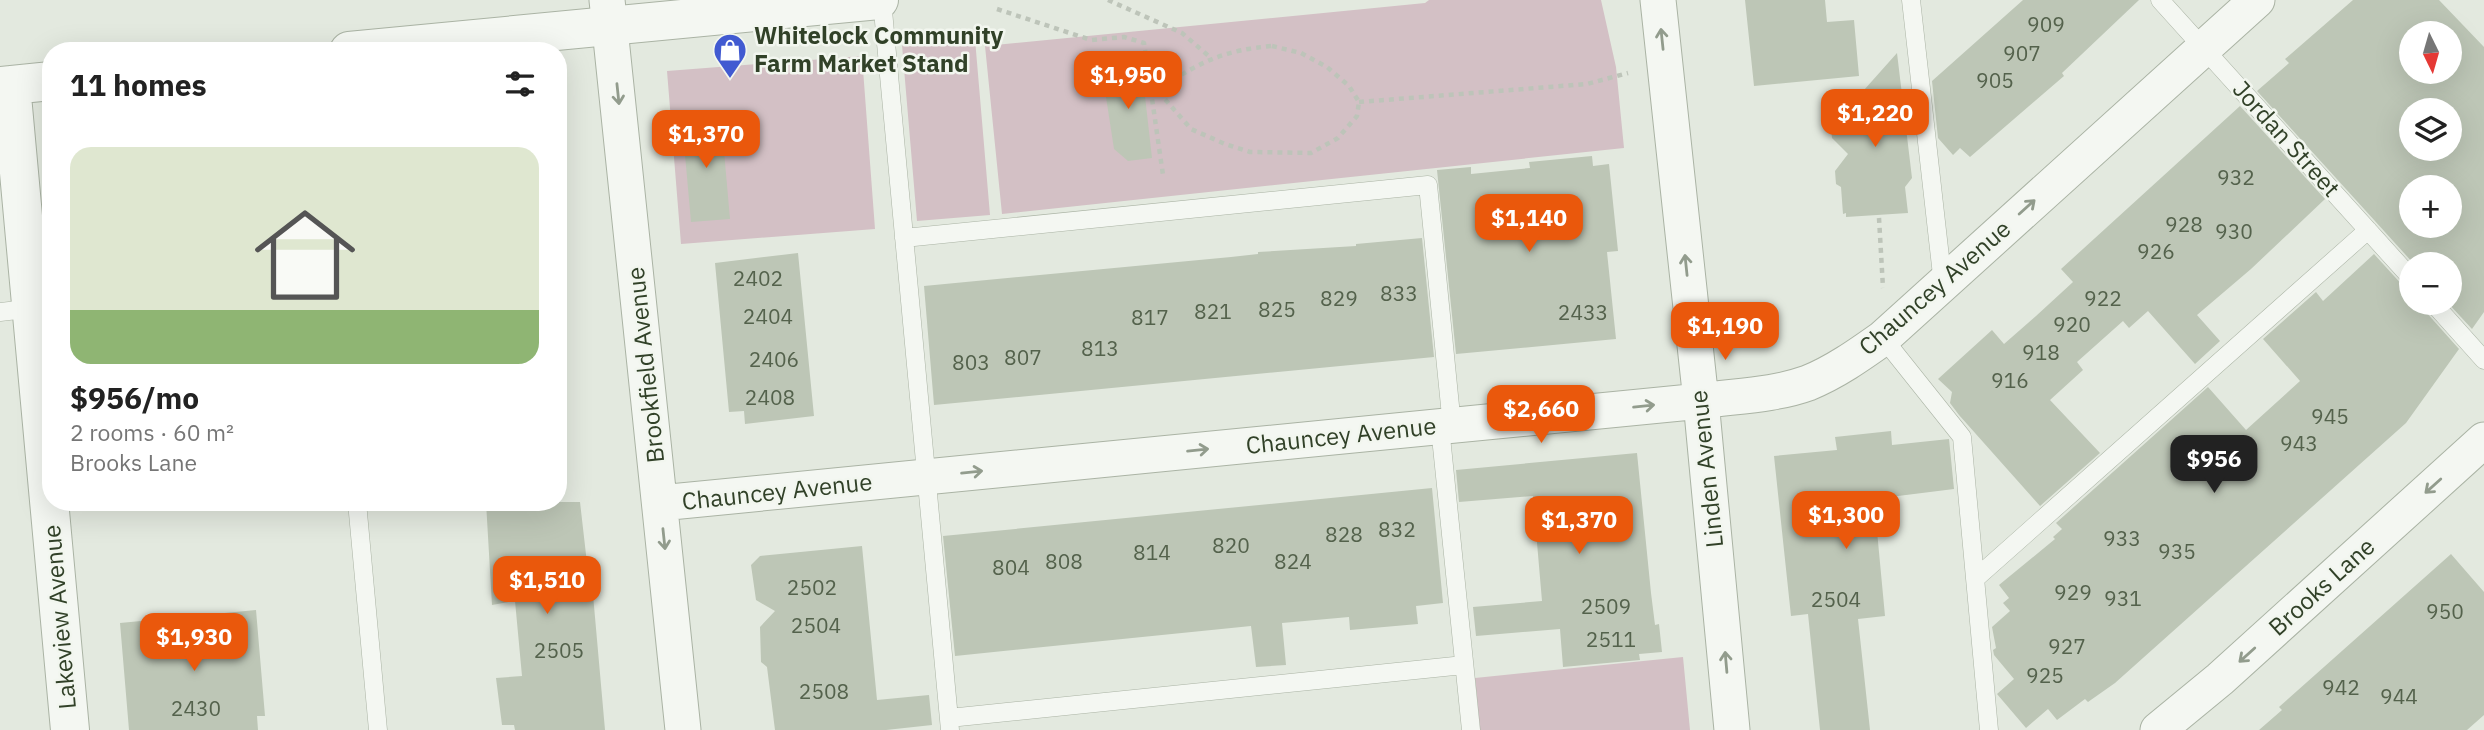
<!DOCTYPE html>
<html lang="en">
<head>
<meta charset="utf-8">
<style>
  :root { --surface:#fff; --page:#f6f6f6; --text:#222; --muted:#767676; --accent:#ea580c }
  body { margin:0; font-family:"IBM Plex Sans",sans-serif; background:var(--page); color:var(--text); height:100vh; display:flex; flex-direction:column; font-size:26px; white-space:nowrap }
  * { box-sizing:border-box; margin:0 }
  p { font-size:23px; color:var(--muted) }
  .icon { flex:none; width:38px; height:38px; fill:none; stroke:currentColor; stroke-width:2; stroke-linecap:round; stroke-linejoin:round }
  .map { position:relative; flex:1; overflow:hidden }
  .side { position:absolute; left:42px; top:42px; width:525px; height:469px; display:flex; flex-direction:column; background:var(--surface); border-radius:28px; box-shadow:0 7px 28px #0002 }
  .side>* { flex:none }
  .needle { width:46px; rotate:175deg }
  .tools { position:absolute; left:2399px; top:21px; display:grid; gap:14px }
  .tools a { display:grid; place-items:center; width:63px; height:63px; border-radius:50%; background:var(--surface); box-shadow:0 7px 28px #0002; font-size:35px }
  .price { position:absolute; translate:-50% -60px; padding:0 16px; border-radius:14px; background:var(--accent); color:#fff; font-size:23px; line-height:46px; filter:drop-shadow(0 2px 4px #0008) }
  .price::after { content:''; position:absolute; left:50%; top:42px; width:21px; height:16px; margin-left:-10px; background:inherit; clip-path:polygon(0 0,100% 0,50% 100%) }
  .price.on { background:#222; color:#fff }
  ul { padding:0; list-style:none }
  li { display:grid; align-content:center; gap:14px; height:371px; padding:0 28px }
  li span { display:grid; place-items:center; height:217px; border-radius:21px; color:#555 }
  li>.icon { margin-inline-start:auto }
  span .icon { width:126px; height:126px; fill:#fffc; stroke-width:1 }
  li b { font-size:30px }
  h2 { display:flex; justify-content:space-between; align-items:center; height:84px; padding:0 28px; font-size:30px }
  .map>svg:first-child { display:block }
  .green { fill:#d3c0c5 }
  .building { fill:#bdc6b6; fill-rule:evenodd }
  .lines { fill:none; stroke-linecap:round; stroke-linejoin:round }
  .service-casing { stroke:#aab3a4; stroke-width:19 }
  .minor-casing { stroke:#aab3a4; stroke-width:37 }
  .tertiary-casing { stroke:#aab3a4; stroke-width:40 }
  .path { stroke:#bdc4b9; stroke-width:4.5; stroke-dasharray:5 5; stroke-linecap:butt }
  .service { stroke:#f4f7f2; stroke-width:18 }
  .minor { stroke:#f4f7f2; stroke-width:35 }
  .tertiary { stroke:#f4f7f2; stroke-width:38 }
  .oneway { stroke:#929c8d }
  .labels { text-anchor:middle; stroke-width:5; stroke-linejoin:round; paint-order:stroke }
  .number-label { font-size:21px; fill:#54624c }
  .poi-label { font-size:24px; font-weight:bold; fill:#314128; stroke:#f2f6ef; text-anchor:start }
  .street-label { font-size:24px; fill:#314128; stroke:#f2f6ef }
</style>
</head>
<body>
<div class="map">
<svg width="2484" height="730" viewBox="0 0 2484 730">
  <rect width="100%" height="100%" fill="#e3e9df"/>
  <!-- green -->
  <path class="green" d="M1429,0H1601L1616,67L1624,148L1002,214L985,46L1425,3Z
    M975,39L990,215L917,221L902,45Z
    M862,56L875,229L681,244L667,71Z
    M1683,657L1690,730H1480L1475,678Z"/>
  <!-- building -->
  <path class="building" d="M1745,0H1825L1827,22L1854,20L1859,76L1754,86Z
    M2023,0H2139L2062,73L2064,76L1970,157L1960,148L1953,155L1938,138L1932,81Z
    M2353,0H2439L2484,47V312L2472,329L2448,303H2450V264H2414L2257,91L2289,63L2285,59ZM2412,33H2450V72H2412ZM2412,110H2450V149H2412ZM2412,187H2450V226H2412Z
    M1897,53L1912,178L1905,187L1908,213L1846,217V213L1843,214L1841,187L1836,184L1835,171L1848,154L1832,138L1831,127Z
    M1141,61L1152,158L1128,161L1114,149L1104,84L1113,73L1112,64Z
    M2240,106L2325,199L2251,269L2197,315L2220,341L2195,364L2148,311L2129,328L2123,321L2077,362L2083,370L2050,400L2100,453L2040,506L1959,415L1950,403L1952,392L1938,379L1992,330L2004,344L2036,316L2073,282L2061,269Z
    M721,117L730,219L691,222L682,121Z
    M1592,156L1593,166L1609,164L1618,251L1607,252L1616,339L1456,354L1437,170L1471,167V174L1530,168L1529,162Z
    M1422,238L1434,357L934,405L924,286L1231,257L1258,254V252L1356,246V244Z
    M798,253L814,416L745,424L744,411L729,412L715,263Z
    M2374,254L2404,287L2412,290V303H2422L2425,311L2459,349L2406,423L2115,683L2088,702L2085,699L2057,720L2048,709L2026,728L1997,694L2014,679L1994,655L1993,650L1996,648L1992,627L2010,611L2003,603L2009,598L1999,585L2055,539L2053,537L2062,529L2056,523L2208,387L2246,430L2300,381L2263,339L2316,292L2323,301Z
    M1891,431L1892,445L1949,439L1954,489L1874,499L1885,616L1858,619L1870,730H1820L1808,614L1791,616L1774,456L1837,450L1835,437Z
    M1637,453L1651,593L1655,625L1659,624L1662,652L1639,654L1640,660L1563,667L1560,629L1476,636L1473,607L1542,601L1533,496L1459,502L1456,470Z
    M1432,488L1443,603L1416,606L1418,624L1350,630L1349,617L1282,623L1286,665L1256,667L1251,626L955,656L943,536Z
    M486,502H580L588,572H591L605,730H515L514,725H502L496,678L522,676L515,601L492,605Z
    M862,546L877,700L929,695L932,725L886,730H775L767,667L761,662L760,627L775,611L756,600L751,565L760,556Z
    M2451,554L2484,592V715L2467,730H2259L2282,710L2279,707Z
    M256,610L265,716H257L258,730H129L120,623Z"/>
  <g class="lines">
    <defs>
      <path id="service" d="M882,0L950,730
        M1911,0L1943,284
        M2160,0L2412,279
        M904,238L1428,185L1452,426
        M2433,303L2484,360
        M0,312L51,306
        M1883,338L1962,437L1989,730
        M1440,427L1471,730
        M357,502L378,730
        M1975,579L2368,230
        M949,718L1464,665"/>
      <path id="minor" d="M607,0L683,730
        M1658,0L1701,401L1732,730
        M660,503L1701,401C1736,396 1775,395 1808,383C1835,372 1859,355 1883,338L2257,0
        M2158,730L2220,679L2484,440"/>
      <path id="tertiary" d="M349,51L879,0
        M11,85L70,730
        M0,86L51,81"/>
    </defs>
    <!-- service casing -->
    <use href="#service" class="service-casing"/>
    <!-- minor casing -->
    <use href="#minor" class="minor-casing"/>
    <!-- tertiary casing -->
    <use href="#tertiary" class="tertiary-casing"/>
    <!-- path -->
    <path class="path" d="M1108,0L1182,33L1211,58
      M997,9L1091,40L1124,37L1144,43L1163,175
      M1272,46L1301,53L1327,67L1349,86L1359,102L1357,116L1338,138L1311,153L1250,152L1225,144L1191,129L1163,97L1165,85C1204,60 1226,50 1272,46Z
      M1359,102L1587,84L1628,73
      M1879,218L1883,288"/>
    <!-- service -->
    <use href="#service" class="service"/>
    <!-- minor -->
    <use href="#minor" class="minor"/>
    <!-- tertiary -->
    <use href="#tertiary" class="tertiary"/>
  </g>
  <!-- one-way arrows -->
  <defs><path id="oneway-shaft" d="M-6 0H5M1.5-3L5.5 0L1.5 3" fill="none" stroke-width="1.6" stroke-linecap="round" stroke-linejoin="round" transform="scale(1.75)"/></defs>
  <g class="oneway">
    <use href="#oneway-shaft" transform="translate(1662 39) rotate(-96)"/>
    <use href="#oneway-shaft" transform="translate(618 94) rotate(84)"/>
    <use href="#oneway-shaft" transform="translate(2027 207) rotate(-42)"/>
    <use href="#oneway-shaft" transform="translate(1686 265) rotate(-96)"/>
    <use href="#oneway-shaft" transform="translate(1644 406) rotate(-6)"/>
    <use href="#oneway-shaft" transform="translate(1198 450) rotate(-6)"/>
    <use href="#oneway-shaft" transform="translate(972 472) rotate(-6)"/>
    <use href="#oneway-shaft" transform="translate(2433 486) rotate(138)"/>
    <use href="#oneway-shaft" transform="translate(664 539) rotate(84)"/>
    <use href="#oneway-shaft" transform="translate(2247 655) rotate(138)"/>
    <use href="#oneway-shaft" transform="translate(1726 662) rotate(-95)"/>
  </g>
  <!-- icons -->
  <defs>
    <symbol id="shop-pin" viewBox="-11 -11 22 30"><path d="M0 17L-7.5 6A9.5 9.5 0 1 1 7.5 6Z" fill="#415ad1" stroke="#f2f6ef"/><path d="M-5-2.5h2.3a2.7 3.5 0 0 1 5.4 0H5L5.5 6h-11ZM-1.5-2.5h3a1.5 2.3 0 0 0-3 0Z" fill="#fff"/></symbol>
  </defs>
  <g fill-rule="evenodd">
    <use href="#shop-pin" x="711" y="31" width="38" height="52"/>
  </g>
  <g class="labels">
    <!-- number labels -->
    <g class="number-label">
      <text x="2046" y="32">909</text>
      <text x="2022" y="61">907</text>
      <text x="1995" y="88">905</text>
      <text x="2236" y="185">932</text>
      <text x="2184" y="232">928</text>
      <text x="2234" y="239">930</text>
      <text x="2156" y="259">926</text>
      <text x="758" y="286">2402</text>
      <text x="1399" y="301">833</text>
      <text x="1339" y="306">829</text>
      <text x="2103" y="306">922</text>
      <text x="1277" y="317">825</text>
      <text x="1213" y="319">821</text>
      <text x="1583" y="320">2433</text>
      <text x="768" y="324">2404</text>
      <text x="1150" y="325">817</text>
      <text x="2072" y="332">920</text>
      <text x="1100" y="356">813</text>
      <text x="2041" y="360">918</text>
      <text x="1023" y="365">807</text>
      <text x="774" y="367">2406</text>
      <text x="971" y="370">803</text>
      <text x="2010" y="388">916</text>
      <text x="770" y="405">2408</text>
      <text x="2330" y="424">945</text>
      <text x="2299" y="451">943</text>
      <text x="1397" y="537">832</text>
      <text x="1344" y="542">828</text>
      <text x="2122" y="546">933</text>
      <text x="1231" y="553">820</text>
      <text x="2177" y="559">935</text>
      <text x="1152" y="560">814</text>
      <text x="1064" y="569">808</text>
      <text x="1293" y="569">824</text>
      <text x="1011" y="575">804</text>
      <text x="812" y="595">2502</text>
      <text x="2073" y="600">929</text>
      <text x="2123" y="606">931</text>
      <text x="1836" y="607">2504</text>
      <text x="1606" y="614">2509</text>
      <text x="2445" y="619">950</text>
      <text x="816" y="633">2504</text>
      <text x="1611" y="647">2511</text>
      <text x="2067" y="654">927</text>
      <text x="559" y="658">2505</text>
      <text x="2045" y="683">925</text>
      <text x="2341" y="695">942</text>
      <text x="824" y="699">2508</text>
      <text x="2399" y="704">944</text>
      <text x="196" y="716">2430</text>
    </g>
    <!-- poi labels -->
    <g class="poi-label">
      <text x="754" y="44">Whitelock Community<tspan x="754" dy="28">Farm Market Stand</tspan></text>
    </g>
    <!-- street labels -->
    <g class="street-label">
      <text transform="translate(2286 139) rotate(48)" y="8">Jordan Street</text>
      <text transform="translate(1935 288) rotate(-41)" y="8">Chauncey Avenue</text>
      <text transform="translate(646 365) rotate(-96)" y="8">Brookfield Avenue</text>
      <text transform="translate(1341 436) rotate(-6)" y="8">Chauncey Avenue</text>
      <text transform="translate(1707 469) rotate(-96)" y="8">Linden Avenue</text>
      <text transform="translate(777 492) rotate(-6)" y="8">Chauncey Avenue</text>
      <text transform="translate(2322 587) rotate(-42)" y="8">Brooks Lane</text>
      <text transform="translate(60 617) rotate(-95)" y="8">Lakeview Avenue</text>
    </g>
  </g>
</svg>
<div class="tools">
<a><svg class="needle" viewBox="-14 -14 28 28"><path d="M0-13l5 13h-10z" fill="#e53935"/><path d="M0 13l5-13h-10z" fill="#767676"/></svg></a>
<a><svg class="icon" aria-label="layers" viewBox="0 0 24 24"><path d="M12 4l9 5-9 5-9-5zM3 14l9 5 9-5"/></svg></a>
<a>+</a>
<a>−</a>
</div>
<b class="price" style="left:1128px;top:111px">$1,950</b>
<b class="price" style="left:1875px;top:149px">$1,220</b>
<b class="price" style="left:706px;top:170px">$1,370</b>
<b class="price" style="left:1529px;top:254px">$1,140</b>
<b class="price" style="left:1725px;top:362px">$1,190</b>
<b class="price" style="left:1541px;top:445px">$2,660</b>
<b class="price on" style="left:2214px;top:495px">$956</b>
<b class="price" style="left:1846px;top:551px">$1,300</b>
<b class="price" style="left:1579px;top:556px">$1,370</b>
<b class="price" style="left:547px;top:616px">$1,510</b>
<b class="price" style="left:194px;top:673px">$1,930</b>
<section class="side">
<h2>11 homes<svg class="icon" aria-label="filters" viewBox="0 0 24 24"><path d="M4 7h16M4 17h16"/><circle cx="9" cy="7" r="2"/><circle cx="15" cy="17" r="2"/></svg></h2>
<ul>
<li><span style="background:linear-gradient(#dfe7d0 75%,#8fb573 0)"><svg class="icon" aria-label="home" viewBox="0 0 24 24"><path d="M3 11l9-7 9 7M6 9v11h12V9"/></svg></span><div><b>$956/mo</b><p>2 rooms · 60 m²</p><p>Brooks Lane</p></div></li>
</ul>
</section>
</div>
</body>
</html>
